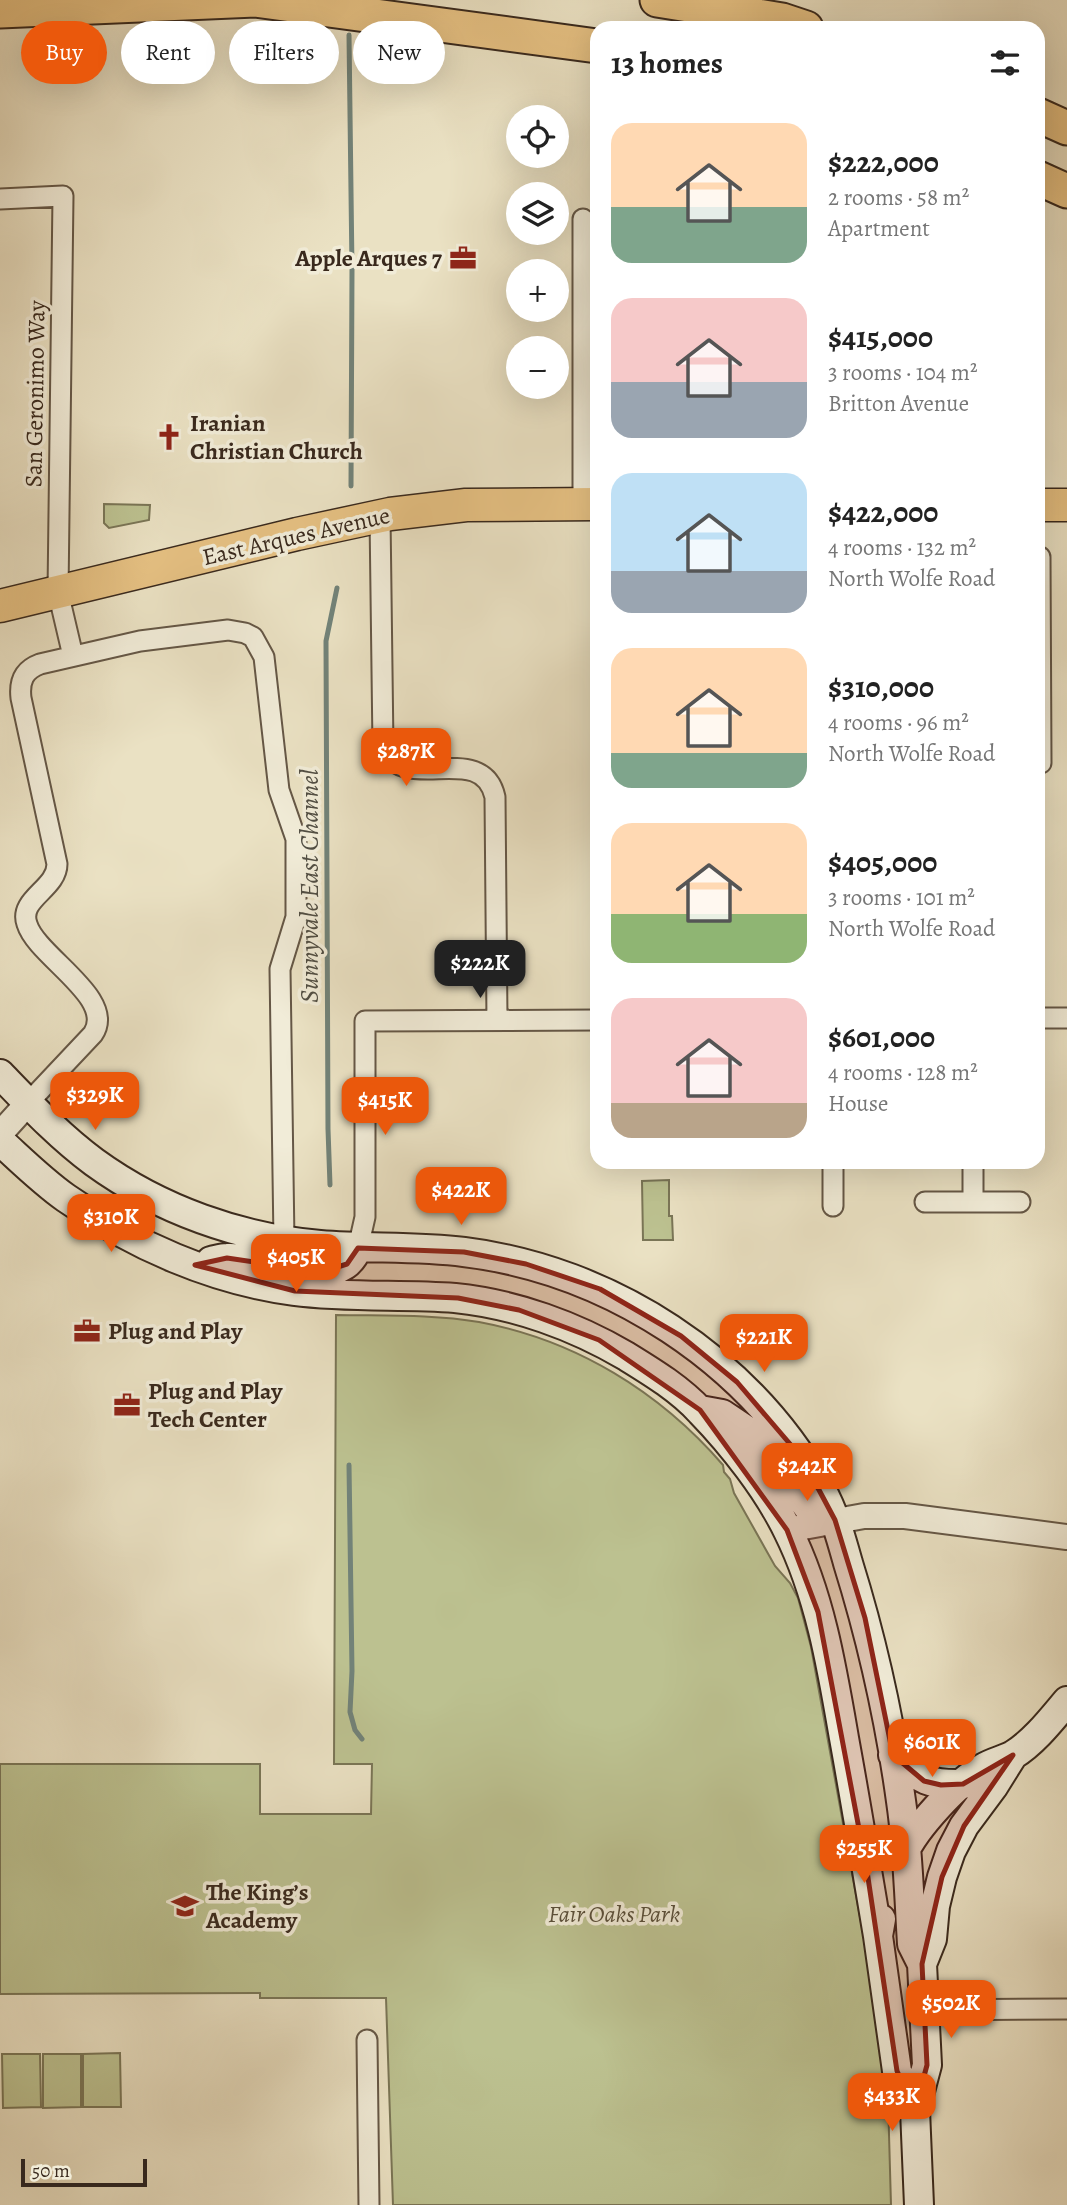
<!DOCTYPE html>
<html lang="en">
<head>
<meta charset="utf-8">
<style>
  :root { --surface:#fff; --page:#f6f6f6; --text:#222; --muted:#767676; --accent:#ea580c }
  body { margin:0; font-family:Alegreya,serif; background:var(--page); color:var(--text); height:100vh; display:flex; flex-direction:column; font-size:26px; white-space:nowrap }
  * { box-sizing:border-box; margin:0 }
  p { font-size:23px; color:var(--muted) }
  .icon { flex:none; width:38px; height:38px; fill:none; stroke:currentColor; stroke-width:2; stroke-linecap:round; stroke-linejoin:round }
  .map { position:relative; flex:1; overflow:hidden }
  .panel { position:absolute; left:590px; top:21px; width:455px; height:1148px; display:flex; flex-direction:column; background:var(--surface); border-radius:21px; box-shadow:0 7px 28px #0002 }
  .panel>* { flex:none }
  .top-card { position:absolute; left:21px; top:21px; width:464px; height:63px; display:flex; gap:14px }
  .buttons { position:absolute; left:506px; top:105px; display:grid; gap:14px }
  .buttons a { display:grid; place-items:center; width:63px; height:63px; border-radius:50%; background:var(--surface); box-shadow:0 7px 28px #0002; font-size:35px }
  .scale { position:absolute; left:21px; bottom:18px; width:126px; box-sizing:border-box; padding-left:7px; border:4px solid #39291d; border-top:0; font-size:19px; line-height:24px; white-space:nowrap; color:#39291d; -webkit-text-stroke:5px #f1ecd8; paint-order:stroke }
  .price { position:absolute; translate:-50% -60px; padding:0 16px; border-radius:14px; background:var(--accent); color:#fff; font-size:23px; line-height:46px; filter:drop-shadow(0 2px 4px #0008) }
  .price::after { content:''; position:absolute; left:50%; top:42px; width:21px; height:16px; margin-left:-10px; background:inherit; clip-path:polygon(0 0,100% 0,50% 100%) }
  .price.on { background:#222; color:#fff }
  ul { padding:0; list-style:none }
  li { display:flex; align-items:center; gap:21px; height:175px; padding:0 21px }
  li span { display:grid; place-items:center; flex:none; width:196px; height:140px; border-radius:21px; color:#555 }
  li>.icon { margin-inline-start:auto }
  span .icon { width:84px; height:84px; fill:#fffc; stroke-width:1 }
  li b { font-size:30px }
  h2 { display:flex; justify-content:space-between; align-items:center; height:84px; padding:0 21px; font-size:30px }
  .chip { padding:0 24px; border-radius:32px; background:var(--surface); box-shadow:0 7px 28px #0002; font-size:24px; line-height:63px }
  .chip.on { background:var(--accent); color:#fff }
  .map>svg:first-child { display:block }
  .green { fill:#bcc190; stroke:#7a7556; stroke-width:2 }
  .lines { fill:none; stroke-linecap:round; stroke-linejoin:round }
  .stream { stroke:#728278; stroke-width:5 }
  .minor-casing { stroke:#655746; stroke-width:23 }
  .tertiary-casing { stroke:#655746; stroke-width:28 }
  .secondary-casing { stroke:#39291d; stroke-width:32 }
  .primary-casing { stroke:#39291d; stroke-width:35 }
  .trunk-casing { stroke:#39291d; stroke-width:37 }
  .minor { stroke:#f1ecd8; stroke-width:19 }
  .tertiary { stroke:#f1ecd8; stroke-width:24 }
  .secondary { stroke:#f1ecd8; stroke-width:28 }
  .primary { stroke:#e5c082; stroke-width:32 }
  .trunk { stroke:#e5c082; stroke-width:33 }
  .marked { fill:#8f2418; fill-opacity:0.2; stroke:#8f2418; stroke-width:5; stroke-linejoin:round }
  .labels { text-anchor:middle; stroke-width:7; stroke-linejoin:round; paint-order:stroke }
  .poi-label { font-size:24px; font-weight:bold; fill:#39291d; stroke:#f1ecd8; text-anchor:start }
  .street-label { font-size:24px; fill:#39291d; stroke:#f1ecd8 }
  .park-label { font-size:24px; font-style:italic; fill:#5a4f3a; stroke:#f1ecd8 }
  .water-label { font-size:26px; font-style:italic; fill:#514e43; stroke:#f1ecd8 }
</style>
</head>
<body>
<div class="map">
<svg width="1067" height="2205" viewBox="0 0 1067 2205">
  <rect width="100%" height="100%" fill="#eae1c3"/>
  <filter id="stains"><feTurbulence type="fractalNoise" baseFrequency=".00286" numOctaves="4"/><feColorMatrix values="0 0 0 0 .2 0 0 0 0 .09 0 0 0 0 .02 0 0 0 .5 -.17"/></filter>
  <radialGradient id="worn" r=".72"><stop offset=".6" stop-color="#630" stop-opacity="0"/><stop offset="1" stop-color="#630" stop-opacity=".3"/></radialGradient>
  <!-- green -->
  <path class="green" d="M104,504L150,505L149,520L109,528L104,523Z
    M669,1180V1216H672L673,1240H643L642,1181Z
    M336,1315C383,1316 432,1314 479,1322C576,1340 660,1392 723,1465L724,1472L730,1479L734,1493L775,1566L790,1583L798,1598L811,1647L875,2000L888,2099L891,2205H393L386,1998H260V1993L0,1994V1764H260V1814H371L372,1764H334Z
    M120,2053L121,2107H83V2054Z
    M2,2054H40L41,2107L3,2108Z
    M43,2054H81V2107L43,2108Z"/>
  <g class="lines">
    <!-- stream -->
    <path class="stream" d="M349,35L352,269L351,486
      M330,1185L328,1129L326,641L337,588
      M349,1465L352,1671L350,1712L355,1730L362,1739"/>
    <defs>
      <path id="minor" d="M0,199L63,196L58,592L73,656
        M583,504V219
        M380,516L383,747C402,796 482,739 495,797L497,1020
        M1040,557L1041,763
        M1038,1018H1067
        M28,1103L93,1034C117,998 37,957 27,924C18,899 57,889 57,864L21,698C19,681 24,670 40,664L140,641L228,630L245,633L253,637L264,657L279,790L296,839V917L280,969L284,1241
        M973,1162V1202
        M925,1202H1020
        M833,1206V1162
        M358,1248L365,1217V1021L597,1020
        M925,2010L1067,2009
        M367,2040L369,2205"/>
      <path id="tertiary" d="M0,1134L28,1103
        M787,1530L864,1516H905L1067,1537"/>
      <path id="secondary" d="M0,1074C30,1105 60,1137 94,1162C160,1210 240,1238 320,1245C368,1249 416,1246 464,1252C610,1270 749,1360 821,1489C834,1512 841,1538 848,1563C872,1640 890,1721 901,1801C908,1848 909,1896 912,1944L922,1964
        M0,1141C21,1160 42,1181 66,1198C133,1245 213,1280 294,1291C348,1298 402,1294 455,1298C515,1304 575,1326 626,1356C652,1372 680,1389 701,1412C733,1445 768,1490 788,1531C820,1595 832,1668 844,1738C856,1804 867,1870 878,1936
        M211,1261C216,1260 222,1258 227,1258C261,1256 314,1286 345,1265C351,1261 355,1254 358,1248
        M700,1410L722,1414L758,1438L810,1510L821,1517L835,1520
        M893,1755C921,1779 925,1785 963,1784
        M903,1855C915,1828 957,1782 983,1768C993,1762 1004,1760 1013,1755C1034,1742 1051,1720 1067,1701
        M881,1919L878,1936L897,2071L915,2110
        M919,2205L915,2110L927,2065L922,1964L932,1939L935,1906L942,1877L951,1851L964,1826L993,1787L1013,1755"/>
      <path id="primary" d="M1038,505H1067
        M0,606L297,534L390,514L466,505L597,504"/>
      <path id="trunk" d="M256,0L597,46
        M657,0L782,20L806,28
        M0,11L257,0
        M1038,115L1067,128
        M1038,178L1067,191"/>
    </defs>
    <!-- minor casing -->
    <use href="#minor" class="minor-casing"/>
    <!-- tertiary casing -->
    <use href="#tertiary" class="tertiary-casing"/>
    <!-- secondary casing -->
    <use href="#secondary" class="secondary-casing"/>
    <!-- primary casing -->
    <use href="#primary" class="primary-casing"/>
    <!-- trunk casing -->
    <use href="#trunk" class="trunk-casing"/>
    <!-- minor -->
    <use href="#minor" class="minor"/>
    <!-- tertiary -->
    <use href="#tertiary" class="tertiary"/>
    <!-- secondary -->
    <use href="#secondary" class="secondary"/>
    <!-- primary -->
    <use href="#primary" class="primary"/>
    <!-- trunk -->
    <use href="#trunk" class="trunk"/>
  </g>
  <!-- marked area -->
  <path class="marked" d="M358,1248L464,1252L526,1264L600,1289L681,1336L737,1382L802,1458L835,1520L865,1618L893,1755L924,1781L941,1785L963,1784L1013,1755L964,1826L942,1877L922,1964L927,2065L915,2110L897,2071L867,1871L818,1612L787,1530L700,1410L599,1340L519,1310L458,1298L295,1291L195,1265L227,1258L322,1272L347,1264Z"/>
  <!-- icons -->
  <defs>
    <symbol id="office-bare" viewBox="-9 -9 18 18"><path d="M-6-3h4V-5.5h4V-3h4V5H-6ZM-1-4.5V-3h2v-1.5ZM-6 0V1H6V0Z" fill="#8f2418" stroke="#f1ecd8" stroke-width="2.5" paint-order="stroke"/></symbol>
    <symbol id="church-bare" viewBox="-9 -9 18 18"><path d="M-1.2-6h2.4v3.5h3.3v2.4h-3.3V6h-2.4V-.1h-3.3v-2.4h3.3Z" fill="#8f2418" stroke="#f1ecd8" stroke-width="2.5" paint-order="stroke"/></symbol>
    <symbol id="school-bare" viewBox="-9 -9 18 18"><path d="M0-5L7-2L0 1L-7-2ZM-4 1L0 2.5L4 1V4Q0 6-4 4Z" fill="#8f2418" stroke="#f1ecd8" stroke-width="2.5" paint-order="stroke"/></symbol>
  </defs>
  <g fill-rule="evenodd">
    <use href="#office-bare" x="444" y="239" width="38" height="38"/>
    <use href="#church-bare" x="150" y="418" width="38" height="38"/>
    <use href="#office-bare" x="68" y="1312" width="38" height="38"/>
    <use href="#office-bare" x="108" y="1386" width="38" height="38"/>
    <use href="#school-bare" x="166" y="1887" width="38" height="38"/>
  </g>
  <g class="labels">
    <!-- poi labels -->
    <g class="poi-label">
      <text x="442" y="266" text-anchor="end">Apple Arques 7</text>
      <text x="190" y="431">Iranian<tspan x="190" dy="28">Christian Church</tspan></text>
      <text x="108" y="1339">Plug and Play</text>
      <text x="148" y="1399">Plug and Play<tspan x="148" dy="28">Tech Center</tspan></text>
      <text x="206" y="1900">The King’s<tspan x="206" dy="28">Academy</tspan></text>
    </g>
    <!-- street labels -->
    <g class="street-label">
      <text transform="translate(35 394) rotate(-89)" y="8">San Geronimo Way</text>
      <text transform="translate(296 536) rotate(-13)" y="8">East Arques Avenue</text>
    </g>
    <!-- park labels -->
    <g class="park-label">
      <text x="614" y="1922">Fair Oaks Park</text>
    </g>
    <!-- water labels -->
    <g class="water-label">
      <text transform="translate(309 886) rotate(-90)" y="9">Sunnyvale East Channel</text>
    </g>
  </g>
  <rect width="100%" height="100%" filter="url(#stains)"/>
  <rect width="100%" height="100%" fill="url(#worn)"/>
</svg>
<div class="buttons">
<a><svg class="icon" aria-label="locate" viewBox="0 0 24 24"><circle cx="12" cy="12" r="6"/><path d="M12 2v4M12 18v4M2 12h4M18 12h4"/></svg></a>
<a><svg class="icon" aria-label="layers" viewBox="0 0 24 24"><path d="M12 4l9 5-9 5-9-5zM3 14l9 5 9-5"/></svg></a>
<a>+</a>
<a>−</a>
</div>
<div class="scale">50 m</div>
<b class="price" style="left:406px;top:788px">$287K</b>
<b class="price on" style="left:480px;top:1000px">$222K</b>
<b class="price" style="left:95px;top:1132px">$329K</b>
<b class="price" style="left:385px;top:1137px">$415K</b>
<b class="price" style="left:461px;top:1227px">$422K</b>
<b class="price" style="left:111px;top:1254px">$310K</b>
<b class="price" style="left:296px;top:1294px">$405K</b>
<b class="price" style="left:764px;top:1374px">$221K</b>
<b class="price" style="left:807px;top:1503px">$242K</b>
<b class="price" style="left:932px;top:1779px">$601K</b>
<b class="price" style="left:864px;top:1885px">$255K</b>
<b class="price" style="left:951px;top:2040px">$502K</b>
<b class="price" style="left:892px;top:2133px">$433K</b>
<div class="top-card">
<a class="chip on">Buy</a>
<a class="chip">Rent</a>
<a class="chip">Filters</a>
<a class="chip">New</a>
</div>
<section class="panel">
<h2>13 homes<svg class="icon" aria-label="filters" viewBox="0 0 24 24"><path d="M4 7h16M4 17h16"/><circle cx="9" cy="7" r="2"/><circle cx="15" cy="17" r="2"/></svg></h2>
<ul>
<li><span style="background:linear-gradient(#ffd9b3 60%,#7fa58c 0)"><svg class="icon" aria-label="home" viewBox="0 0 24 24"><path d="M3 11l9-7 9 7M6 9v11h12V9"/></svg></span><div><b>$222,000</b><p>2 rooms · 58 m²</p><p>Apartment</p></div></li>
<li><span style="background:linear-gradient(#f6c9c9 60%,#9aa5b1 0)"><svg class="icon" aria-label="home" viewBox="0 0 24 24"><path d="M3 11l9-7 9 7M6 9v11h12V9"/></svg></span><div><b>$415,000</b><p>3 rooms · 104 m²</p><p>Britton Avenue</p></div></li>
<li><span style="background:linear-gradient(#bfe0f5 70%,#9aa5b1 0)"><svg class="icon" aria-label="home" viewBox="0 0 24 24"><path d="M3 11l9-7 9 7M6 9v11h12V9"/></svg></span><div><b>$422,000</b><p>4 rooms · 132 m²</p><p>North Wolfe Road</p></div></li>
<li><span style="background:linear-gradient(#ffd9b3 75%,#7fa58c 0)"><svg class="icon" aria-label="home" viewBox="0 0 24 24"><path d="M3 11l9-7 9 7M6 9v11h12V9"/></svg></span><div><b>$310,000</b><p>4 rooms · 96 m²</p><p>North Wolfe Road</p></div></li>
<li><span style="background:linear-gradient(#ffd9b3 65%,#8fb573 0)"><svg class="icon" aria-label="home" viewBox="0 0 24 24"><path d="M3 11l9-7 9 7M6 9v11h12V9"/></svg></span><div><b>$405,000</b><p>3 rooms · 101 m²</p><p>North Wolfe Road</p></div></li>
<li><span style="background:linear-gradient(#f6c9c9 75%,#b9a48a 0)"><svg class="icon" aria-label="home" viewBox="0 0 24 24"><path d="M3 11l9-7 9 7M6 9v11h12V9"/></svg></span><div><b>$601,000</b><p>4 rooms · 128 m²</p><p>House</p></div></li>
</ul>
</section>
</div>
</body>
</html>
